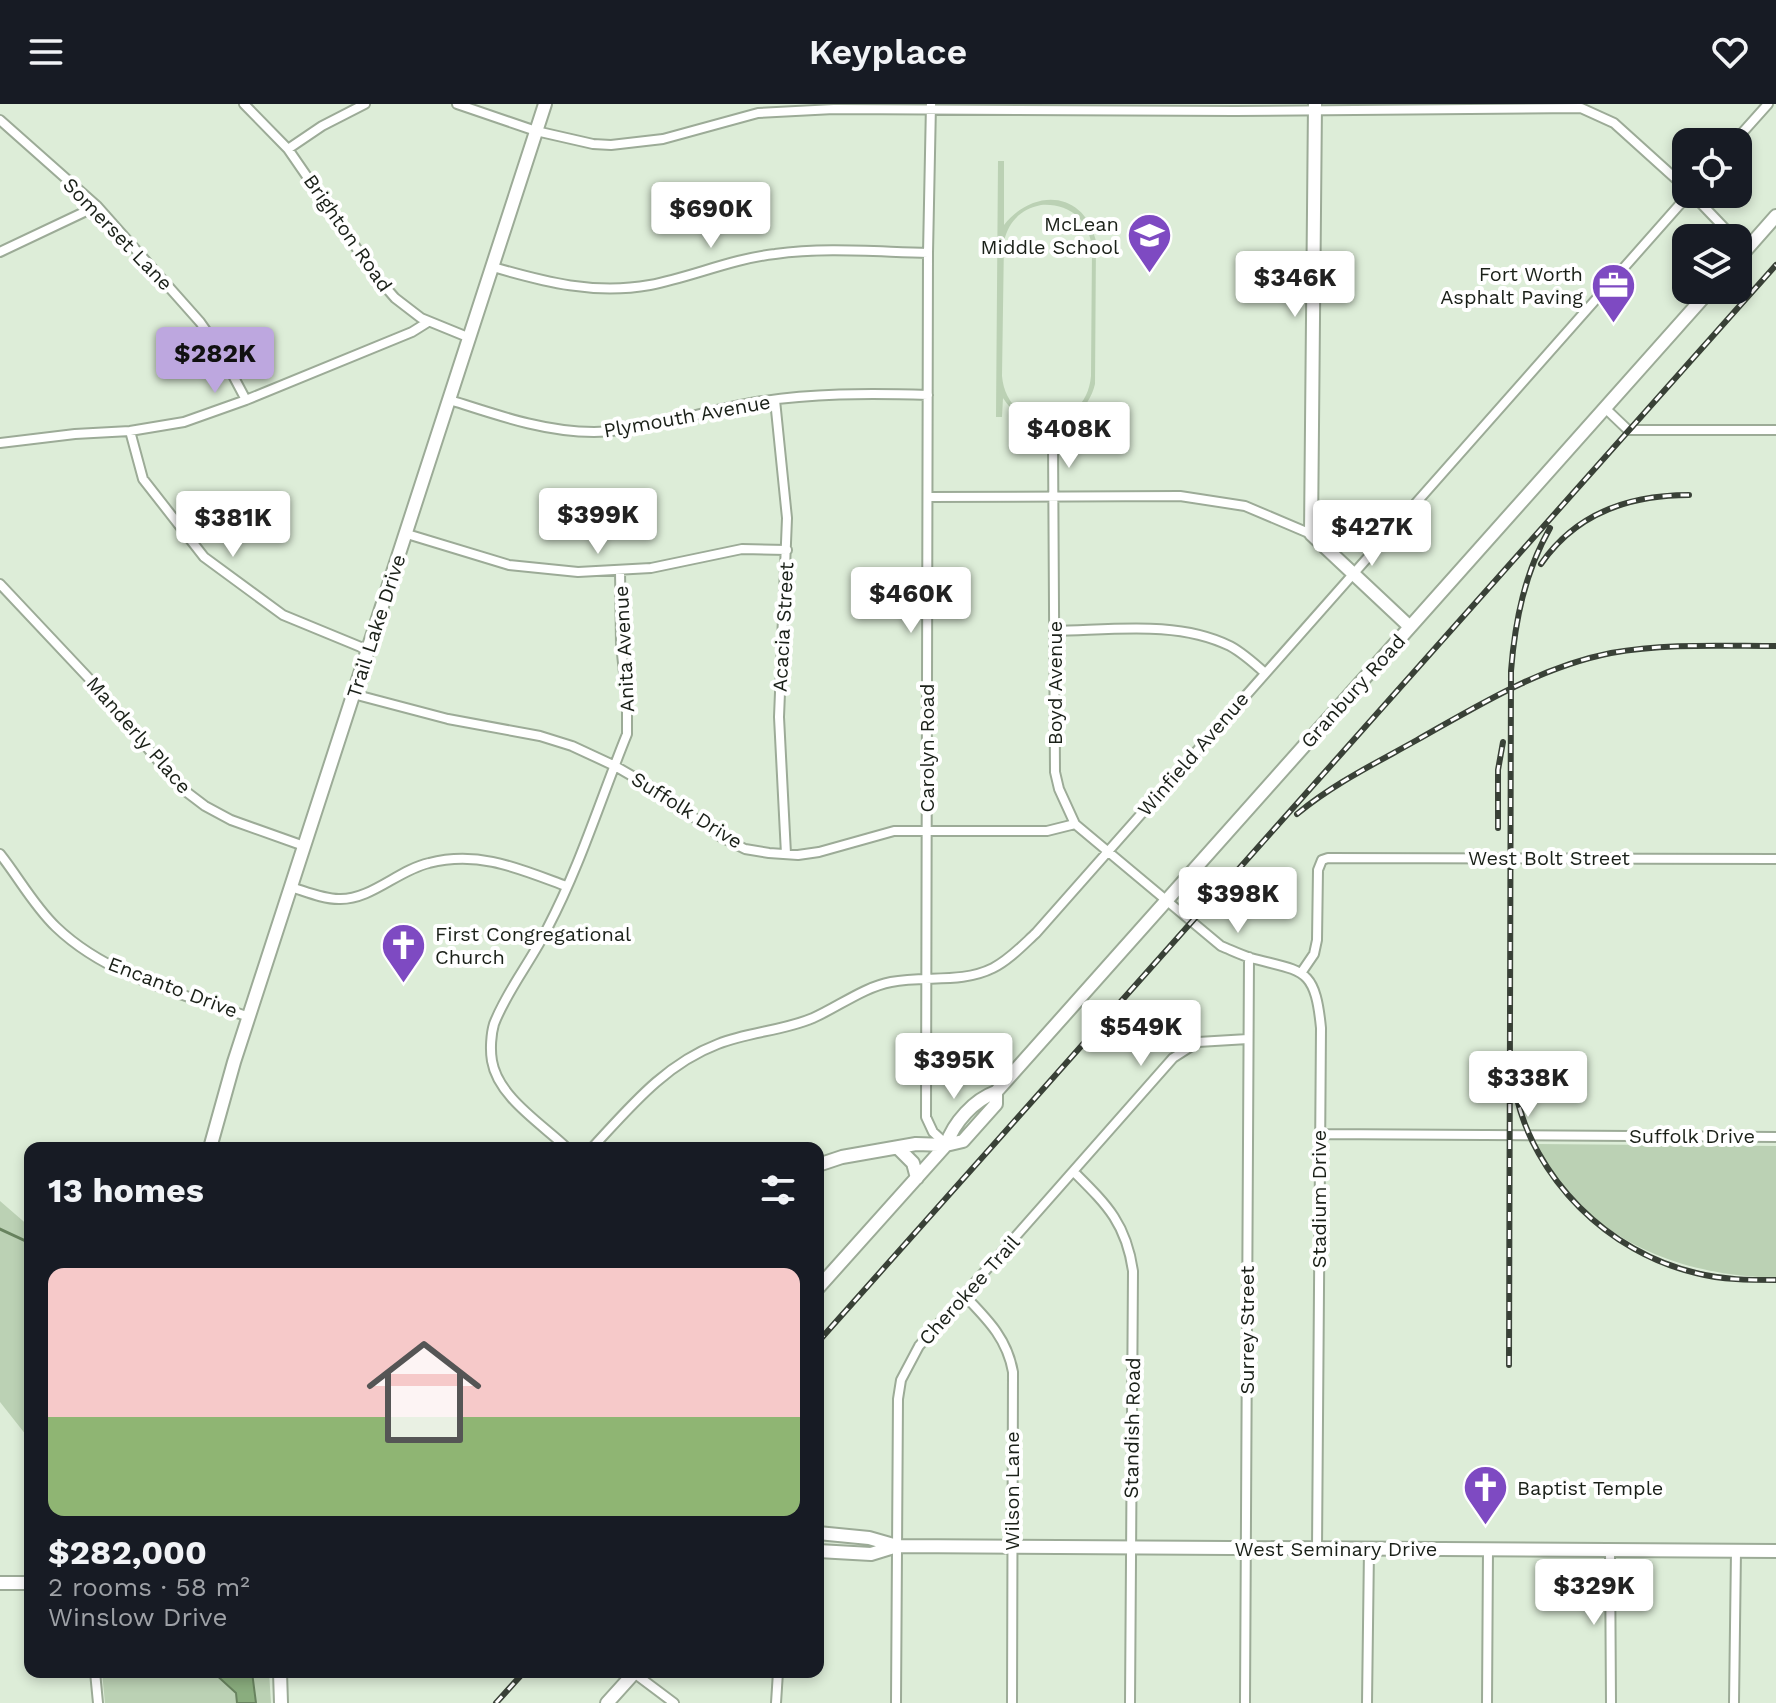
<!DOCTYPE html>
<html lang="en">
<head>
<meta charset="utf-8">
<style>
  :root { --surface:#171b24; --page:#20242c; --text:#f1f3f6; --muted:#9ea1a6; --accent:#bda7df }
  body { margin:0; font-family:"Work Sans",sans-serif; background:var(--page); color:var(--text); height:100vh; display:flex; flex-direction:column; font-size:30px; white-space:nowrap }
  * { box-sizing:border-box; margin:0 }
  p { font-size:26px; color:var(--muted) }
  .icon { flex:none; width:44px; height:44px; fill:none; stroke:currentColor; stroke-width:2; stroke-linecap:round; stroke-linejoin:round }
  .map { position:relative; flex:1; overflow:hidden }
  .side { position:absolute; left:24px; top:1038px; width:800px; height:536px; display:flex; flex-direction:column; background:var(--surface); border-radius:16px; box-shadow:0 4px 12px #0003 }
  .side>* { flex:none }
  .tools { position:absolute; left:1672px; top:24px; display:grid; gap:16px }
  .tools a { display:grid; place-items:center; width:80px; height:80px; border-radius:16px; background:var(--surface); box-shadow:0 4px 12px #0003; font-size:40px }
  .price { position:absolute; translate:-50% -68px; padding:0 18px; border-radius:8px; background:#fff; color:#222; font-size:26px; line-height:52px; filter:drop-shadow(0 2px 4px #0008) }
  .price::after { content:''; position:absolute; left:50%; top:48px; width:24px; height:18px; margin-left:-12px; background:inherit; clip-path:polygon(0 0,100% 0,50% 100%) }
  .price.on { background:var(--accent); color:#111 }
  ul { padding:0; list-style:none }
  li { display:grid; align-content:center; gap:16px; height:424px; padding:0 24px }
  li span { display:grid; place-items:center; height:248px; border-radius:16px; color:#555 }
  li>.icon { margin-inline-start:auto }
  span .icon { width:144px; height:144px; fill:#fffc; stroke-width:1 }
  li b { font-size:34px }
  h2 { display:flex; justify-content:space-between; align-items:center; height:96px; padding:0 24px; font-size:34px }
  header { display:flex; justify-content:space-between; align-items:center; height:104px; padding:0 24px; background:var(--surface); font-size:36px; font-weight:600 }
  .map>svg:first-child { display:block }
  .green { fill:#bbd1b4; fill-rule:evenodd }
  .water { fill:#8aad7e; stroke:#68835f; stroke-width:2 }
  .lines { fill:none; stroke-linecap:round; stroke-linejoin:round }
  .stream { stroke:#68835f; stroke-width:3 }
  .street-casing { stroke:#9cab97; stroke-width:12 }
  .secondary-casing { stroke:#9cab97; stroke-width:16 }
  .street { stroke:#fff; stroke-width:8 }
  .secondary { stroke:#fff; stroke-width:12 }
  .rail-casing { stroke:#394137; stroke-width:6 }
  .rail { stroke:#fff; stroke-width:3; stroke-dasharray:9; stroke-linecap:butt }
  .labels { text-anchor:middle; stroke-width:8; stroke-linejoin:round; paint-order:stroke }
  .poi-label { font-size:20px; fill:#1a2018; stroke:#fff; text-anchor:end }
  .street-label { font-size:20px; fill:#1a2018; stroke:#fff }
</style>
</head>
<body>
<header><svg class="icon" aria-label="menu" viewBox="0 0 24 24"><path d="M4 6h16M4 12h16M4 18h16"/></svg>Keyplace<svg class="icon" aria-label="heart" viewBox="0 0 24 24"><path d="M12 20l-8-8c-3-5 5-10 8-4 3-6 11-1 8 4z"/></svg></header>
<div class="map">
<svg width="1776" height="1599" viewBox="0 0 1776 1599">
  <rect width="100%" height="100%" fill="#ddedd8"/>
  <!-- green -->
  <path class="green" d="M998,57H1004V121C1033,84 1084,86 1096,137L1095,280C1084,326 1028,334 1003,294L1002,313H996ZM1041,101C1069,99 1090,116 1092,145L1091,272C1086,331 1007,330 1002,272L1004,137C1009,117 1021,105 1041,101Z
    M1536,1040L1776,1042V1174C1676,1171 1584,1135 1536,1040Z
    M0,1097L30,1123V1336L0,1298Z
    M102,1568H269L271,1599H105Z"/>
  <!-- water -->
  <path class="water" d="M213,1568H252L256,1599H237L236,1589Z"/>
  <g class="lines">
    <!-- stream -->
    <path class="stream" d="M0,1125L30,1139"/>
    <defs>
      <path id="street" d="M244,0L288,45L375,171L395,194L421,214L470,234
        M457,0L536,27L593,40L611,41L663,35L758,9L834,5L1235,7L1581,4L1614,19L1686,84
        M931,0L928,149L926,1013L933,1028L946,1040
        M0,16L97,102L200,218L219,245L246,296
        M1734,38L1768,0
        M288,45L322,22L365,0
        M1692,90L1734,134
        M0,148L97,102
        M493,163C545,178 594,191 650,181C692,173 731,155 775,150C825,143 878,148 928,149
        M450,296C497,311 544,328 594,328C647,327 699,308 751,299C809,289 869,289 928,291
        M775,296L787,414L779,613L786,750
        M1605,304L1628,326H1776
        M130,327L143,375L204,453L283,511L368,546
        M0,339L75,330L130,327L184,318L246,296L412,228L428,218
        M1053,339L1055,668L1059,685L1075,720L1221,842C1231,846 1241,851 1251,854C1303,868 1315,862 1321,924L1317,1445
        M928,393L1180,392L1245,402L1311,430
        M407,430L509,461L578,468L651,464L742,445L787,446
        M0,480L96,582L180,683L205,702L231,716L304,742
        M1055,527C1111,526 1178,516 1230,542C1243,549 1254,559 1265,569
        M353,590L448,615L540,632L572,642L615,662L653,684L721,733L745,745L769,749L798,751L819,748L894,727H1047L1075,720
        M0,750C19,774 34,802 56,823C108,873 183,890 249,913
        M291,783C307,788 323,795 339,795C371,796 398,766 429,759C479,746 520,765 566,782
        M1301,869L1314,850L1317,836L1318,766L1322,756L1328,754L1776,755
        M1319,1030L1776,1033
        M567,1044C542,1020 498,993 492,957C490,946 491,930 494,920C507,886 532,856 548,823C580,762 601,694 627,630V598L621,540L620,466
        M592,1044C630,1003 665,960 718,940C748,928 782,927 813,914C838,903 864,883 891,878C925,871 961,880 993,864C1009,856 1023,841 1036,829L1689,90
        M1074,1068C1107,1101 1126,1119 1133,1167L1130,1599
        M964,1191C987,1215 1007,1234 1013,1268L1012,1599
        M1610,1446L1611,1599
        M95,1568L98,1599
        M634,1569L674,1599
        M776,1599L778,1568
        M896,1599L898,1295L901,1276L919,1242L1173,954L1198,938L1248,935
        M1245,1599L1249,853
        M1367,1599L1369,1445
        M1487,1599L1488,1445
        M1734,1599L1736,1446"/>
      <path id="secondary" d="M1315,0L1311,430L1410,523
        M1738,155L1776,112
        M210,1044L234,958L545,0
        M899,1045L913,1059L917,1074
        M818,1061L842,1053L916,1040L946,1041L963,1037L996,1000V988
        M818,1184L946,1041C954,1018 974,996 996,988L1710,186
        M818,1429L869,1434L897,1442L1776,1447
        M818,1447L871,1450L897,1442
        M0,1479H30
        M280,1568L281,1599
        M607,1599L635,1568"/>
    </defs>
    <!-- street casing -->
    <use href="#street" class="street-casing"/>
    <!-- secondary casing -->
    <use href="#secondary" class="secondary-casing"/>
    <!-- street -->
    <use href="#street" class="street"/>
    <!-- secondary -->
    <use href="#secondary" class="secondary"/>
    <defs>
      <path id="rail" d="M1541,460C1576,409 1629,391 1689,391
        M1297,710C1333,680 1376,659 1417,636C1479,601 1540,563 1611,549C1665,539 1721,542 1776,542
        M1498,724V666L1503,638
        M1515,986C1533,1075 1609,1149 1696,1169C1723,1176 1749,1176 1776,1176
        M818,1238L1776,161
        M1509,1261L1511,567C1515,516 1525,468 1550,424
        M496,1599L524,1568"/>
    </defs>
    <!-- rail casing -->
    <use href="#rail" class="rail-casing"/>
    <!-- rail -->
    <use href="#rail" class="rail"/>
  </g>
  <!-- icons -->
  <defs>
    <symbol id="school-pin" viewBox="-11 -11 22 30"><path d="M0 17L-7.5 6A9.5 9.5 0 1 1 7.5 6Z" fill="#7e4ac2" stroke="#fff"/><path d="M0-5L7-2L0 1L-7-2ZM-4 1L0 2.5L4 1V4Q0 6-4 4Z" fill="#fff"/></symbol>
    <symbol id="office-pin" viewBox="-11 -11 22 30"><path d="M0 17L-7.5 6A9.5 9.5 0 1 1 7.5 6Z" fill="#7e4ac2" stroke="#fff"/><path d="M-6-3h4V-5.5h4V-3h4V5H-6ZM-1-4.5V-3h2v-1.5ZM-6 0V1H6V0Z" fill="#fff"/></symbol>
    <symbol id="church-pin" viewBox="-11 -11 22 30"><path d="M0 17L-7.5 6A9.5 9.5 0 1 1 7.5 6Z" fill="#7e4ac2" stroke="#fff"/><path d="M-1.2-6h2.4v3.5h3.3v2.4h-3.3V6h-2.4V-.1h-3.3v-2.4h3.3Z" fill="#fff"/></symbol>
  </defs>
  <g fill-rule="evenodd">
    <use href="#school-pin" x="1124" y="106" width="51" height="69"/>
    <use href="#office-pin" x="1588" y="156" width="51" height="69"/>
    <use href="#church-pin" x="378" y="816" width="51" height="69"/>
    <use href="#church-pin" x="1460" y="1358" width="51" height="69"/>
  </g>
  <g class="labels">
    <!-- poi labels -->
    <g class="poi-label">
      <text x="1119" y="127">McLean<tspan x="1119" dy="23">Middle School</tspan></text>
      <text x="1583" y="177">Fort Worth<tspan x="1583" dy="23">Asphalt Paving</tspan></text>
      <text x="435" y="837" text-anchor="start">First Congregational<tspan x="435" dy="23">Church</tspan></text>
      <text x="1517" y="1391" text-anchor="start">Baptist Temple</text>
    </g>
    <!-- street labels -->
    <g class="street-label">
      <text transform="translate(348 129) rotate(55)" y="7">Brighton Road</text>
      <text transform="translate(118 130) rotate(46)" y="7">Somerset Lane</text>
      <text transform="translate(687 312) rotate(-10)" y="7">Plymouth Avenue</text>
      <text transform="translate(376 522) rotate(-72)" y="7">Trail Lake Drive</text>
      <text transform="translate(783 523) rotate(-87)" y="7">Acacia Street</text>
      <text transform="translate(624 545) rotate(-93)" y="7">Anita Avenue</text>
      <text transform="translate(1055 579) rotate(-90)" y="7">Boyd Avenue</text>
      <text transform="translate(1353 587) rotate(-48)" y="7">Granbury Road</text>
      <text transform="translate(139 631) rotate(49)" y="7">Manderly Place</text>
      <text transform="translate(927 644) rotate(-90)" y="7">Carolyn Road</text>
      <text transform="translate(1193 650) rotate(-49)" y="7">Winfield Avenue</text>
      <text transform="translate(687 706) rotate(32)" y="7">Suffolk Drive</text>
      <text x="1549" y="761">West Bolt Street</text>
      <text transform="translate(173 883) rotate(21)" y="7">Encanto Drive</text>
      <text x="1692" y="1039">Suffolk Drive</text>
      <text transform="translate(1319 1095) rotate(-90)" y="7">Stadium Drive</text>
      <text transform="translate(969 1186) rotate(-48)" y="7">Cherokee Trail</text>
      <text transform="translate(1247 1226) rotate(-90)" y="7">Surrey Street</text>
      <text transform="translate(1132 1324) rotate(-89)" y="7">Standish Road</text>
      <text transform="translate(1012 1387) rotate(-90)" y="7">Wilson Lane</text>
      <text x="1336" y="1452">West Seminary Drive</text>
    </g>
  </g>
</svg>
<div class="tools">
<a><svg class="icon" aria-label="locate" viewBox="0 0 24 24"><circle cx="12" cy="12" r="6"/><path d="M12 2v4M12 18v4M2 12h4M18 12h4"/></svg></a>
<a><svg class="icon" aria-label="layers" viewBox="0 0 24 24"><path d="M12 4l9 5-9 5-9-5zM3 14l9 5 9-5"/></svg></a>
</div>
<b class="price" style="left:711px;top:146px">$690K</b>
<b class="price" style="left:1295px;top:215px">$346K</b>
<b class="price on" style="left:215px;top:291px">$282K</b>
<b class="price" style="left:1069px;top:366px">$408K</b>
<b class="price" style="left:598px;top:452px">$399K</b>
<b class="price" style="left:233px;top:455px">$381K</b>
<b class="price" style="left:1372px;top:464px">$427K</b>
<b class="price" style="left:911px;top:531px">$460K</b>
<b class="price" style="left:1238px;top:831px">$398K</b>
<b class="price" style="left:1141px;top:964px">$549K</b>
<b class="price" style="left:954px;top:997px">$395K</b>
<b class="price" style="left:1528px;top:1015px">$338K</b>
<b class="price" style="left:1594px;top:1523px">$329K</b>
<section class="side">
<h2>13 homes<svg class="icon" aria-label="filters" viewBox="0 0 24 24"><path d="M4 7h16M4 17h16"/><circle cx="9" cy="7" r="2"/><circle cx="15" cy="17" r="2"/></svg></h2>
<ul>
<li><span style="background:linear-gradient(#f6c9c9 60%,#8fb573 0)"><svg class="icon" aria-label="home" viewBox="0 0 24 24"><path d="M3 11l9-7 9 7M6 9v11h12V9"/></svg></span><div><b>$282,000</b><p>2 rooms · 58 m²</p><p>Winslow Drive</p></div></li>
</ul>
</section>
</div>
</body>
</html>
